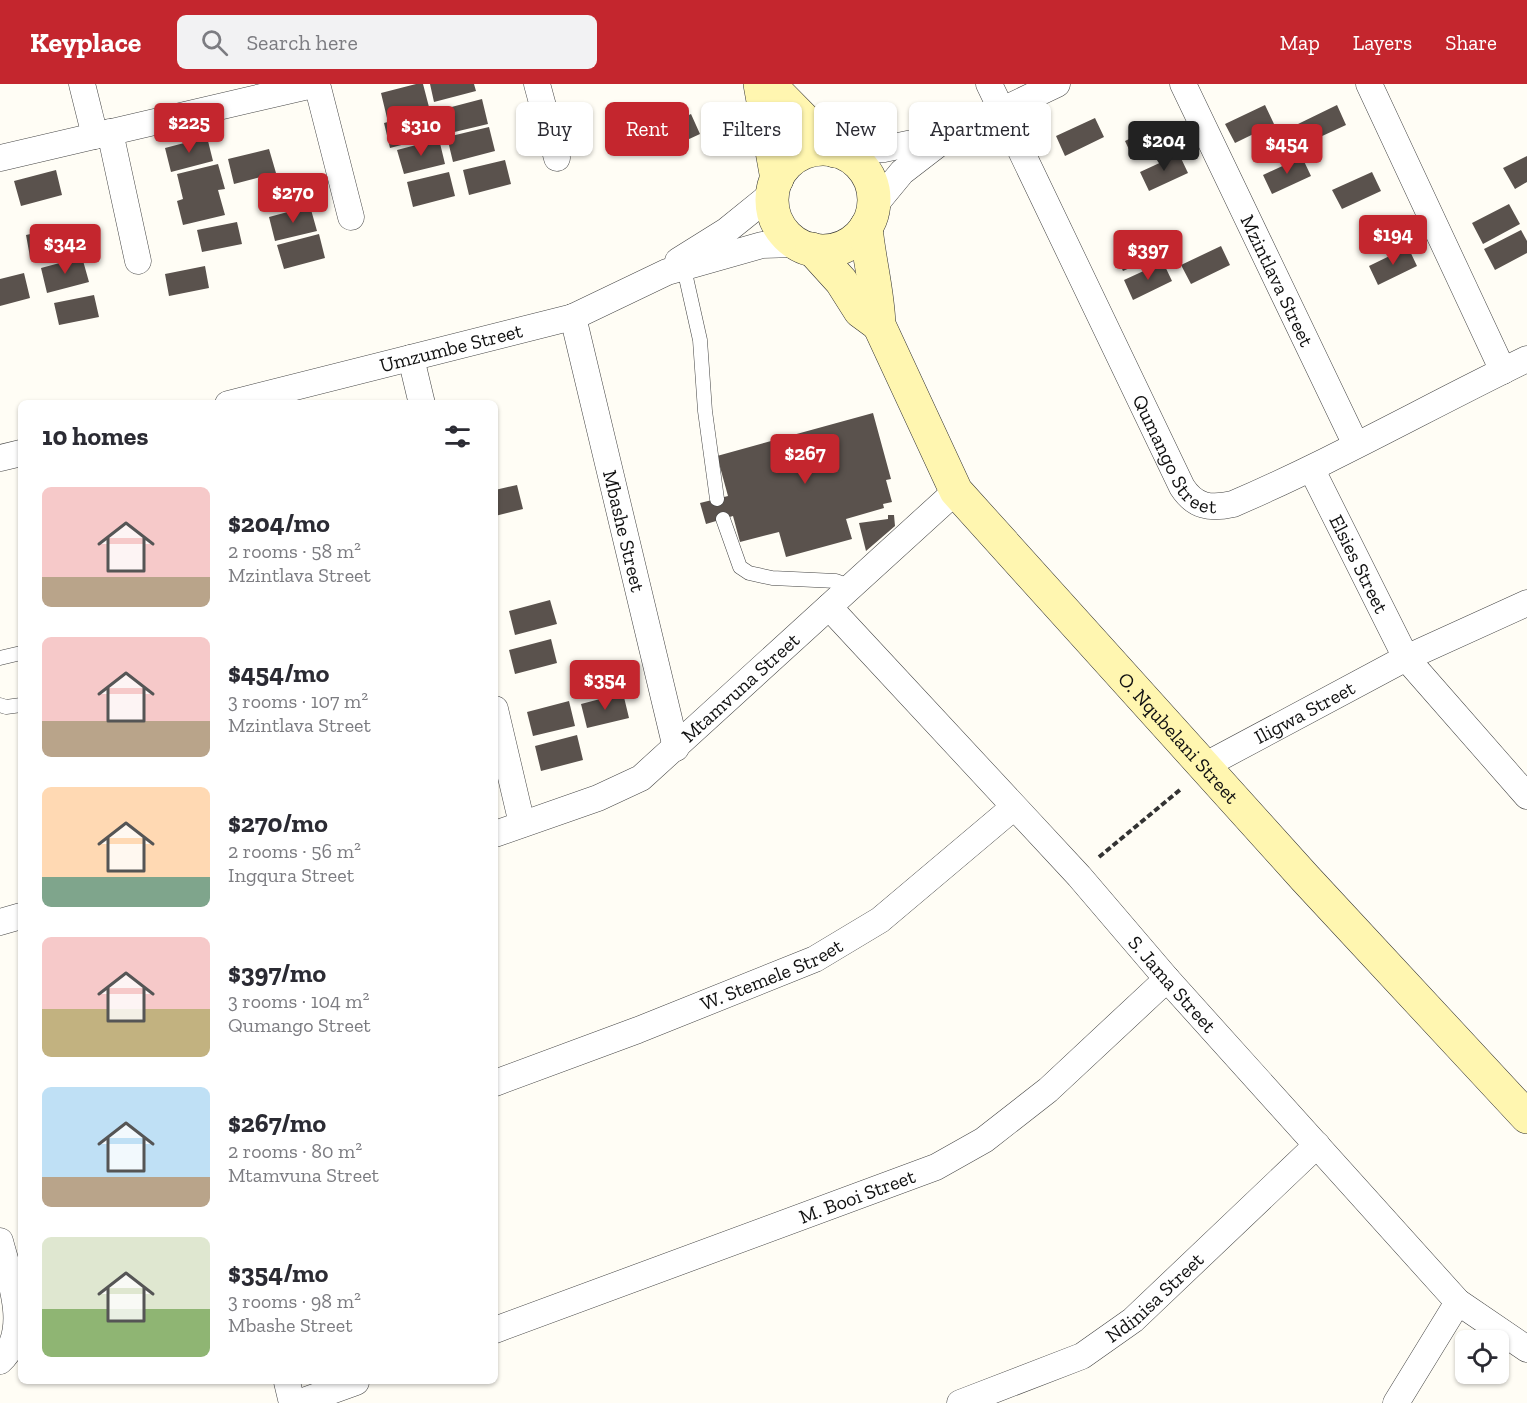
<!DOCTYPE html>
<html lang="en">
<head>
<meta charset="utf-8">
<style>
  :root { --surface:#fff; --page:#f2f2f3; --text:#2b2b33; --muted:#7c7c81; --accent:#c4262e }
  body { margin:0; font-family:"Zilla Slab",serif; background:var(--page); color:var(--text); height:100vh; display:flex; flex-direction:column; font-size:22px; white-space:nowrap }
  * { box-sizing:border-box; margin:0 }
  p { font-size:20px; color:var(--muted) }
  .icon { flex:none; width:33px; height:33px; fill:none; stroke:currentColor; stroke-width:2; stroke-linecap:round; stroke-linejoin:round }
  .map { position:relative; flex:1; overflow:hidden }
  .sheet { position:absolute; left:18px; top:316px; width:480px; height:984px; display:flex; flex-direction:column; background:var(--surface); border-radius:9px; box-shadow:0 2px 4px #0004 }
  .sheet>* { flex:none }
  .top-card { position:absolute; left:516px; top:18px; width:570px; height:54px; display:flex; gap:12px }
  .fabs { position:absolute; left:1455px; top:1246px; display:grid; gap:12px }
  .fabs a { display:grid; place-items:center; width:54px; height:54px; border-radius:9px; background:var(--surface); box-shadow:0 2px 4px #0004; font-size:30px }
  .price { position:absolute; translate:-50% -51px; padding:0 14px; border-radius:6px; background:var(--accent); color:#fff; font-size:20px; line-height:39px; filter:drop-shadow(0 2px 3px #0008) }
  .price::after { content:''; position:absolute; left:50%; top:36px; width:18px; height:14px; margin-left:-9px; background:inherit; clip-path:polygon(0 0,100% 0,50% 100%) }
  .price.current { background:#222; color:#fff }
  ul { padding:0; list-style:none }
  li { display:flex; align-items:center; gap:18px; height:150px; padding:0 24px }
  li span { display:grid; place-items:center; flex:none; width:168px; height:120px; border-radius:9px; color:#555 }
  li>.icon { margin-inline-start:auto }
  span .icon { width:72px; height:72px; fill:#fffc; stroke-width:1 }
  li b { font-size:26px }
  h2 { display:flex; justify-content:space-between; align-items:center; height:72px; padding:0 24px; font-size:26px }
  .chip { padding:0 21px; border-radius:9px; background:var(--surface); box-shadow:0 2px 4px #0004; font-size:21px; line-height:54px }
  .chip.current { background:var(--accent); color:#fff }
  header { display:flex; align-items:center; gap:36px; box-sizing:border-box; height:84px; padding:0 30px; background:var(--accent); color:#fff }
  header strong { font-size:28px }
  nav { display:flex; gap:33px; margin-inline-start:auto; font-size:21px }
  .search { width:420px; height:54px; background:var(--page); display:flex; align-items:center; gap:15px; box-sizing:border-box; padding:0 21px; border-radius:9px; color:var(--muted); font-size:22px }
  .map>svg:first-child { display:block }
  .building { fill:#5a524d }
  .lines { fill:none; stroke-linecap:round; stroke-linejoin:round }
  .lane-casing { stroke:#444; stroke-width:15 }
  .street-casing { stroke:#444; stroke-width:27 }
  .secondary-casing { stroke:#333; stroke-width:34 }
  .path { stroke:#333; stroke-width:4; stroke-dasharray:6 3; stroke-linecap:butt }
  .lane { stroke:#fff; stroke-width:14 }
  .street { stroke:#fff; stroke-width:26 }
  .secondary { stroke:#fff6b0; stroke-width:33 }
  .labels { text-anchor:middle; stroke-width:6; stroke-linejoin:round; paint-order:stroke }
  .street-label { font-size:20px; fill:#111; stroke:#fff }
</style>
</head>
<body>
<header>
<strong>Keyplace</strong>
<div class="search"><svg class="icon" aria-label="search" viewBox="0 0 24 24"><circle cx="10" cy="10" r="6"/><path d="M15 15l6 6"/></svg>Search here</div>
<nav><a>Map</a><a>Layers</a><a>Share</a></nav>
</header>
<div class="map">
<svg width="1527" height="1319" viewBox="0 0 1527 1319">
  <rect width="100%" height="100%" fill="#fffdf5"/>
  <!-- building -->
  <path class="building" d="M416,0H423L429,23L387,34L381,9Z
    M430,0H474L476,7L434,18Z
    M482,15L488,40L446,50L440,26Z
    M1265,21L1274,40L1235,59L1225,40Z
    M1337,21L1346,41L1307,59L1298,40Z
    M426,28L432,53L390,64L384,39Z
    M691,30L700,50L661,68L651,49Z
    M1095,34L1104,53L1065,72L1056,52Z
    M1164,38L1173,58L1134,76L1125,57Z
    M489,43L495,67L453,78L447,53Z
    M207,53L213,77L171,88L165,64Z
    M439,55L445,80L404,90L397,66Z
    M269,65L276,89L234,100L228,75Z
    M1179,70L1188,89L1149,107L1140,88Z
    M1527,72V98L1515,105L1503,84Z
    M1302,73L1311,92L1272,110L1263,91Z
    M505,76L511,100L469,111L463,86Z
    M218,80L225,105L218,106L225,131L183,141L177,117L183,115L177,90Z
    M56,86L62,111L21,122L14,97Z
    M449,88L455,112L413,123L407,98Z
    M1372,88L1381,107L1342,125L1332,106Z
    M1509,120L1520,140L1483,160L1472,139Z
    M310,122L317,147L275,157L269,133Z
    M237,138L242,160L202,168L197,146Z
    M66,142L70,165L30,173L26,151Z
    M1521,146L1527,157V169L1495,186L1484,165Z
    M1153,149L1163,169L1123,187L1114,168Z
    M319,150L325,174L284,185L277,161Z
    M1221,162L1230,181L1191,200L1181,181Z
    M1408,163L1417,182L1378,201L1369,182Z
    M82,173L89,198L47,209L41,184Z
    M1163,178L1172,197L1133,216L1124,196Z
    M205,182L209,204L169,212L165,190Z
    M24,189L30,214L0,222V195Z
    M94,211L99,233L59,241L54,219Z
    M873,329L891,395L886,396L892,418L883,420L884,424L846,435L852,455L786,473L779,448L740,458L733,432L706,440L700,419L728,412L717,372Z
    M517,401L523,425L495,432V406Z
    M888,431H894L895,442L866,467L859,439L888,435Z
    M550,516L557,540L515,551L509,527Z
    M551,555L557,579L515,590L509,566Z
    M623,609L629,634L587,644L581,620Z
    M569,617L575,642L533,652L527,628Z
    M577,651L583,676L541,687L535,662Z"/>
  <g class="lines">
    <defs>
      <path id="lane" d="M683,180L700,256L705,327L717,415
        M723,435L740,483L749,489L772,494L836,497L852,503
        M0,574L21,569
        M0,621L6,623L21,621"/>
      <g id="street">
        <path d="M82,0L95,52"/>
        <path d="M537,0L557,74"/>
        <path id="s1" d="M989,0L1182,403C1195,423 1210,425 1233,420C1333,377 1428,323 1527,275"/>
        <path id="s2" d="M1183,0L1356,361"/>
        <path d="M1369,0L1503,287"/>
        <path d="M110,48L138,177"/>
        <path d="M842,68L884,65L941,53"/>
        <path d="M0,74L317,0L351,133"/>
        <path d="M874,122L902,88L950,51L1057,0"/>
        <path d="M678,177L726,147L773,109"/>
        <path id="s3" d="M573,233L676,664"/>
        <path d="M411,274L422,320"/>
        <path id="s4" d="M228,320L573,233L667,188L762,161L796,160"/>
        <path d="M0,374L21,369"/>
        <path id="s5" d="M1312,386L1406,574L1527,712"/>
        <path id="s6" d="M829,523L1079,792L1167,895L1458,1218L1527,1265"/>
        <path d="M495,625L522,740"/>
        <path id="s7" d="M1204,682L1406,574L1527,519"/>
        <path id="s8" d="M495,750L598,714L641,694L956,407"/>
        <path d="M0,838L21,832"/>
        <path id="s9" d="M495,999L638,946L815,875L880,836L1014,723"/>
        <path d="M0,1157C9,1192 32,1248 0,1277"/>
        <path id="s10" d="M495,1246L936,1083L984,1056L1048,1006L1167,895"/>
        <path d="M287,1298L292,1319"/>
        <path d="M298,1319L356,1298"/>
        <path id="s11" d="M960,1319L1082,1272L1133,1236L1317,1061"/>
        <path d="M1396,1319L1458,1218"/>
      </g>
      <g id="secondary">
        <path d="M760,0L777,95"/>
        <path d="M769,0L835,67"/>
        <circle cx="823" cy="116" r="51"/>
        <path id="s12" d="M866,143C869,176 878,208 879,241L956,407L1305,794L1527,1033"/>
        <path d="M812,165L841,197L860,227L879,241"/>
      </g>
    </defs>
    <!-- lane casing -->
    <use href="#lane" class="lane-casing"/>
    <!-- street casing -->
    <use href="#street" class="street-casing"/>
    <!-- secondary casing -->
    <use href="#secondary" class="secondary-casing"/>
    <!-- path -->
    <path class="path" d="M1099,773L1181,705"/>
    <!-- lane -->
    <use href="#lane" class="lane"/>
    <!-- street -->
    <use href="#street" class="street"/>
    <!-- secondary -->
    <use href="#secondary" class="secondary"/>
  </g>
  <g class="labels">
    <!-- street labels -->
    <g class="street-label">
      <text dy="7" stroke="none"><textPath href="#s2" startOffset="218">Mzintlava Street</textPath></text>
      <text dy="7" stroke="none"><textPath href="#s4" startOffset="230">Umzumbe Street</textPath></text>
      <text dy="7" stroke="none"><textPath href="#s1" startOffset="417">Qumango Street</textPath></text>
      <text dy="7" stroke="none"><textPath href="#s3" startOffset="220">Mbashe Street</textPath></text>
      <text dy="7" stroke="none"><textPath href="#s5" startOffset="105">Elsies Street</textPath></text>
      <text dy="7" stroke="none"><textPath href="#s8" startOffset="291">Mtamvuna Street</textPath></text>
      <text dy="7" stroke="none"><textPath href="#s7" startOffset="114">Iligwa Street</textPath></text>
      <text dy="7" stroke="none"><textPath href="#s12" startOffset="614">O. Nqubelani Street</textPath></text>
      <text dy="7" stroke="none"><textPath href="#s9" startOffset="297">W. Stemele Street</textPath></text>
      <text dy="7" stroke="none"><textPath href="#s6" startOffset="510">S. Jama Street</textPath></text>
      <text dy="7" stroke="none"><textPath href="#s10" startOffset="386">M. Booi Street</textPath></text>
      <text dy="7" stroke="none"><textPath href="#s11" startOffset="224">Ndinisa Street</textPath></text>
    </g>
  </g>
</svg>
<div class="fabs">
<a><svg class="icon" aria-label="locate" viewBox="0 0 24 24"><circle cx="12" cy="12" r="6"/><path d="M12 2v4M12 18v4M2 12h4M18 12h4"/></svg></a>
</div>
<b class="price" style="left:189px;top:70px">$225</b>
<b class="price" style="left:421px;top:73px">$310</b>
<b class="price current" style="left:1164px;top:88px">$204</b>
<b class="price" style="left:1287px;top:91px">$454</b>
<b class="price" style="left:293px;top:140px">$270</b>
<b class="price" style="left:1393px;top:182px">$194</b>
<b class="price" style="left:65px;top:191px">$342</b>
<b class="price" style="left:1148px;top:197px">$397</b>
<b class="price" style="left:805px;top:401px">$267</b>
<b class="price" style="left:605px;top:627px">$354</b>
<div class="top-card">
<a class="chip">Buy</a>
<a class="chip current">Rent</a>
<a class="chip">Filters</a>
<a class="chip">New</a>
<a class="chip">Apartment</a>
</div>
<section class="sheet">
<h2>10 homes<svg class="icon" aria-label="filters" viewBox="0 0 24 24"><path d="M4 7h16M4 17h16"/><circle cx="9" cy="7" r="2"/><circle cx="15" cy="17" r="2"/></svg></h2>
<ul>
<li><span style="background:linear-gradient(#f6c9c9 75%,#b9a48a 0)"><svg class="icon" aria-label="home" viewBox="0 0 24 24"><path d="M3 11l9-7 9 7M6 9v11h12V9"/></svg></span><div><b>$204/mo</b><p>2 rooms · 58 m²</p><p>Mzintlava Street</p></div></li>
<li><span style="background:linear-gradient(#f6c9c9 70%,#b9a48a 0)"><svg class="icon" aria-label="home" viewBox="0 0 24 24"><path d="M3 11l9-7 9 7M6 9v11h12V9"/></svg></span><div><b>$454/mo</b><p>3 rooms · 107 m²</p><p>Mzintlava Street</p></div></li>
<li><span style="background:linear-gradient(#ffd9b3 75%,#7fa58c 0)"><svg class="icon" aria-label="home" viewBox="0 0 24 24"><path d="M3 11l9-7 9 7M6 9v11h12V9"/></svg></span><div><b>$270/mo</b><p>2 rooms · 56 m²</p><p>Ingqura Street</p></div></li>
<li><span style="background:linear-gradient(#f6c9c9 60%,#c2b280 0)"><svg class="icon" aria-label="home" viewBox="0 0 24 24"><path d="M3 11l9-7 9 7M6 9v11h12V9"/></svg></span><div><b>$397/mo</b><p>3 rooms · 104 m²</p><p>Qumango Street</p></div></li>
<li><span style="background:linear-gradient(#bfe0f5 75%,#b9a48a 0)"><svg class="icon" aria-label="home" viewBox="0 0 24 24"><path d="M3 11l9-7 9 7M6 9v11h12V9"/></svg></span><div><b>$267/mo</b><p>2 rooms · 80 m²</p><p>Mtamvuna Street</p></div></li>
<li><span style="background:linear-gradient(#dfe7d0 60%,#8fb573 0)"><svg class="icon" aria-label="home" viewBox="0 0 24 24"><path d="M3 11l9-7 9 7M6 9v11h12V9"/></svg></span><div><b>$354/mo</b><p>3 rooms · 98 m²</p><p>Mbashe Street</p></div></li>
</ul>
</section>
</div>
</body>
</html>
